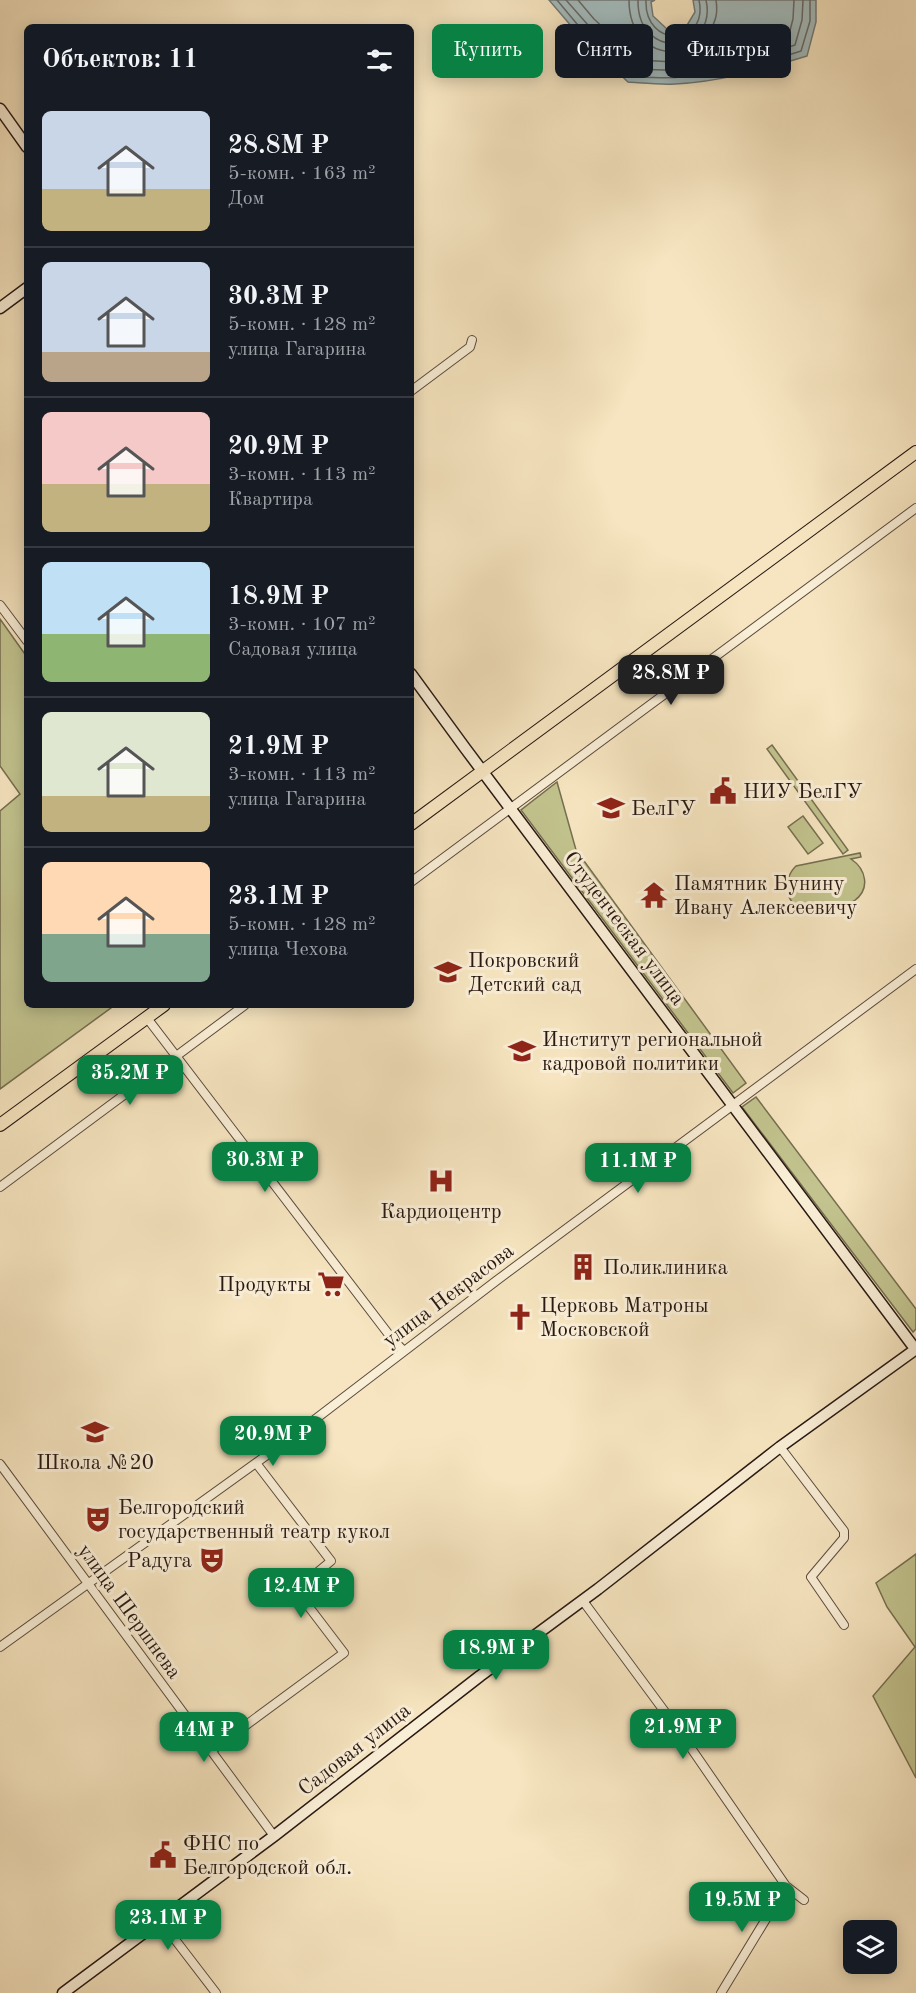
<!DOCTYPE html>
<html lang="ru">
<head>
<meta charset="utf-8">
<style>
  :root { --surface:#171b24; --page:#242831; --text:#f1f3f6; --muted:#9ea1a6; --line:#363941; --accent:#0b8043 }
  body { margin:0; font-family:"Old Standard TT",serif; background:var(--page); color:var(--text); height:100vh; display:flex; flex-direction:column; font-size:22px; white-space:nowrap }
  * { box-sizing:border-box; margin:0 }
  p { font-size:20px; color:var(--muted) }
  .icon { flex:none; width:33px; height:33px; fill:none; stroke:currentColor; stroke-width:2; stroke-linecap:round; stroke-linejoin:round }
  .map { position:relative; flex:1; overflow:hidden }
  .drawer { position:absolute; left:24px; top:24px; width:390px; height:984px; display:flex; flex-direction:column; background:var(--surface); border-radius:9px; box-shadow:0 3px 15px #0003 }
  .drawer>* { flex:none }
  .guide { position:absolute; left:432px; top:24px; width:393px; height:54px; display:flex; gap:12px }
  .fabs { position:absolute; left:843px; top:1920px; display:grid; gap:12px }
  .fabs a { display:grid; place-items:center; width:54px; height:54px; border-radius:9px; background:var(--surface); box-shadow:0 3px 15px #0003; font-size:30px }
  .price { position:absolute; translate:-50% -51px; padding:0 14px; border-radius:12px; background:var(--accent); color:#fff; font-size:20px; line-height:39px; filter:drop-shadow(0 2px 3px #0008) }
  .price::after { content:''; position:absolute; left:50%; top:36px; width:18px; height:14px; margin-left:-9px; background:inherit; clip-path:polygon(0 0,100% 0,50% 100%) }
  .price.current { background:#222; color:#fff }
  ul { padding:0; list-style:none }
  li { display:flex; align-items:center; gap:18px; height:150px; padding:0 18px }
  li+li { border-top:2px solid var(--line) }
  li span { display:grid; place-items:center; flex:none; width:168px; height:120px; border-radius:9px; color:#555 }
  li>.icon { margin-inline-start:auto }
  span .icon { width:72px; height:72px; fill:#fffc; stroke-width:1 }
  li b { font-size:26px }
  h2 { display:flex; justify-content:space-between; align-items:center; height:72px; padding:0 18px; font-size:26px }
  .tag { padding:0 21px; border-radius:9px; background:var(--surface); box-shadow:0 3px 15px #0003; font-size:21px; line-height:54px }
  .tag.current { background:var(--accent); color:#fff }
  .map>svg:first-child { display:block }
  .green { fill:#c2c38e; stroke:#756e50; stroke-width:1.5 }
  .water { fill:#a3bcbe; stroke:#727a79; stroke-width:1.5 }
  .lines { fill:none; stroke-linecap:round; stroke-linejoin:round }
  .shore { stroke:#666a68; stroke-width:1.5 }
  .street-casing { stroke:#5c4b3e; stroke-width:10 }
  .secondary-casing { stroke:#281812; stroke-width:13 }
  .primary-casing { stroke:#281812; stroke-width:14 }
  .street { stroke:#f9eed6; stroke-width:8 }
  .secondary { stroke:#f9eed6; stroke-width:10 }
  .primary { stroke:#f6e5c0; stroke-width:12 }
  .labels { text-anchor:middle; stroke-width:6; stroke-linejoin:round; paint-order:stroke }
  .poi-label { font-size:21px; fill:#281812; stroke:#f9eed6; text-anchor:start }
  .street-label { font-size:21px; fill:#281812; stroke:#f9eed6 }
</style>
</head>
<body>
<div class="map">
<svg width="916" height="1993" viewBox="0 0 916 1993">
  <rect width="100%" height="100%" fill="#f6e5c0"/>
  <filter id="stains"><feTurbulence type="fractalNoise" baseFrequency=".00333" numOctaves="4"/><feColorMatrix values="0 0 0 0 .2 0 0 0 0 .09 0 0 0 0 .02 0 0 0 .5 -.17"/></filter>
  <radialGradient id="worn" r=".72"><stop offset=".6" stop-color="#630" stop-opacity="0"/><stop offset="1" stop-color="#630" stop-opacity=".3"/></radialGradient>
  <!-- green -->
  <path class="green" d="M0,619L27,657V1005H115L0,1089V811L20,794L0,766Z
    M772,745L848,850L843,854L767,749Z
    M557,782L576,850L746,1083L733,1093L521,810Z
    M803,816L823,843L808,854L788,827Z
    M860,853L861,857L851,859C866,869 871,889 854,901C844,905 818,911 807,910C784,907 782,879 796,866Z
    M756,1097L916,1309V1329L913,1332L742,1107Z
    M916,1554V1778L873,1696L915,1647L887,1607L876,1583Z"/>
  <!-- water -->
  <path class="water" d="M549,0H655L651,2L653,16L668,30L686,27L695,12L693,0H816V22L807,56C764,69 720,82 675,84C660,85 643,83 628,82L578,34Z"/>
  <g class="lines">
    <!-- shore -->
    <path class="shore" d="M557,0L582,30L630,76C688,83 747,69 801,51L810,21V0
      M566,0L588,25L633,68C688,75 744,62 795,45L802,20L803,0
      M578,0L594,19L638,60L674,62L703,58L747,51L788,38L793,19L794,0
      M629,0C629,31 648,56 681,51C696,49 703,45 710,31C716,20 718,13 716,0
      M638,0C637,62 718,54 706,0
      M646,0C644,49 709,47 699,0"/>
    <defs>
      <path id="street" d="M411,391L470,347L472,340
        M0,605L27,641
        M411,882L916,508
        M147,1018L393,1340L404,1351
        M0,1187L245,1005
        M780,1447L844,1531V1538L811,1577L844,1625
        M0,1464L274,1836
        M583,1601L682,1735L786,1886L804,1900
        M0,1647L292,1437L496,1281L916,969
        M211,1751L344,1653L296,1590L331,1561L256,1463
        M160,1920L216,1993
        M721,1993L786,1886"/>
      <path id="secondary" d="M0,109L27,147
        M0,308L27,288
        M411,674L465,748L916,1350
        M63,1993L274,1836L480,1676L598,1589L780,1447L916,1349"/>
      <path id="primary" d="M411,824L916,452
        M0,1125L164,1005"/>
    </defs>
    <!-- street casing -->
    <use href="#street" class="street-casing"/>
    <!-- secondary casing -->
    <use href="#secondary" class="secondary-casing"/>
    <!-- primary casing -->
    <use href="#primary" class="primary-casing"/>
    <!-- street -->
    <use href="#street" class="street"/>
    <!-- secondary -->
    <use href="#secondary" class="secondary"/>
    <!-- primary -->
    <use href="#primary" class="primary"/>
  </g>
  <!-- icons -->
  <defs>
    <symbol id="civic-bare" viewBox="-9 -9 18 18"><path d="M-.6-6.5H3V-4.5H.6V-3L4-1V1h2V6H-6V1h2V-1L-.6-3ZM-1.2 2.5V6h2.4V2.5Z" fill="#8f2418" stroke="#f9eed6" stroke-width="2.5" paint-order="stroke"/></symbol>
    <symbol id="university-bare" viewBox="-9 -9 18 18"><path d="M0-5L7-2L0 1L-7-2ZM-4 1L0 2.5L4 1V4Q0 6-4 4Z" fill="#8f2418" stroke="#f9eed6" stroke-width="2.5" paint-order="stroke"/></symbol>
    <symbol id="temple-bare" viewBox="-9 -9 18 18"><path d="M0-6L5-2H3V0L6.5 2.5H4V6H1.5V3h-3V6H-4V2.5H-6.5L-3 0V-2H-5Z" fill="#8f2418" stroke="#f9eed6" stroke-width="2.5" paint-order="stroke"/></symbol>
    <symbol id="school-bare" viewBox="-9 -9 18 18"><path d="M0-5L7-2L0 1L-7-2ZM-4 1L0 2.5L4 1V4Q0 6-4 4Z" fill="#8f2418" stroke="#f9eed6" stroke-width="2.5" paint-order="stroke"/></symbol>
    <symbol id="hospital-bare" viewBox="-9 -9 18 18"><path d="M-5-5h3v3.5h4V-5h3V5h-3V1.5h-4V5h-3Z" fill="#8f2418" stroke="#f9eed6" stroke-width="2.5" paint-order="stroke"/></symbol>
    <symbol id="building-bare" viewBox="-9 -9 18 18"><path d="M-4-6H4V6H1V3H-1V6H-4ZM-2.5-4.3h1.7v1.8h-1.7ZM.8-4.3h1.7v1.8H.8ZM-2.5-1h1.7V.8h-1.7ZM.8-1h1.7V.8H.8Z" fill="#8f2418" stroke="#f9eed6" stroke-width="2.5" paint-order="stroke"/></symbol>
    <symbol id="supermarket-bare" viewBox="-9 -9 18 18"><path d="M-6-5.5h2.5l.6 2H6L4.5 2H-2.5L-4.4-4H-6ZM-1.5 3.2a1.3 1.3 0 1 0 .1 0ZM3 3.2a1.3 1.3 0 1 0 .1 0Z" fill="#8f2418" stroke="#f9eed6" stroke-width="2.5" paint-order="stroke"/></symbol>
    <symbol id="church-bare" viewBox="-9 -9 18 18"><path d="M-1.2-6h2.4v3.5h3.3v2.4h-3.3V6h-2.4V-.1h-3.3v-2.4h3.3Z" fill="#8f2418" stroke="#f9eed6" stroke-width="2.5" paint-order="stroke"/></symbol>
    <symbol id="theatre-bare" viewBox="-9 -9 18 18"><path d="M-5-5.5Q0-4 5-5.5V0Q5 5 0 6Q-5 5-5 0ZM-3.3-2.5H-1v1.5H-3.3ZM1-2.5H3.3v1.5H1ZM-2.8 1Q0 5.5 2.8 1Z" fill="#8f2418" stroke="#f9eed6" stroke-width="2.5" paint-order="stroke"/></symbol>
  </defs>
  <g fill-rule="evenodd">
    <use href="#civic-bare" x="704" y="772" width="38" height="38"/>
    <use href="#university-bare" x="592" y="789" width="38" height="38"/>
    <use href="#temple-bare" x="635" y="876" width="38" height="38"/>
    <use href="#school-bare" x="429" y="953" width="38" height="38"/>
    <use href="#university-bare" x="503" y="1032" width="38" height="38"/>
    <use href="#hospital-bare" x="422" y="1162" width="38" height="38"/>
    <use href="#building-bare" x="564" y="1248" width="38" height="38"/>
    <use href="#supermarket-bare" x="312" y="1265" width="38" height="38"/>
    <use href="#church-bare" x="501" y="1298" width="38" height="38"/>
    <use href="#school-bare" x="76" y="1413" width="38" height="38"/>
    <use href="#theatre-bare" x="79" y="1500" width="38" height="38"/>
    <use href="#theatre-bare" x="193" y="1541" width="38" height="38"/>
    <use href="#civic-bare" x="144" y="1836" width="38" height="38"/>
  </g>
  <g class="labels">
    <!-- poi labels -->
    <g class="poi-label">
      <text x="743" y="798">НИУ БелГУ</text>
      <text x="631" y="815">БелГУ</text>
      <text x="674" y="890">Памятник Бунину<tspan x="674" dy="24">Ивану Алексеевичу</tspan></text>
      <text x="468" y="967">Покровский<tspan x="468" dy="24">Детский сад</tspan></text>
      <text x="542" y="1046">Институт региональной<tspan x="542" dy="24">кадровой политики</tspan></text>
      <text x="441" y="1218" text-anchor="middle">Кардиоцентр</text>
      <text x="603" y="1274">Поликлиника</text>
      <text x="311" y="1291" text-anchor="end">Продукты</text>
      <text x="540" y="1312">Церковь Матроны<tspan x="540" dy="24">Московской</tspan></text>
      <text x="95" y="1469" text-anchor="middle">Школа №20</text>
      <text x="118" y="1514">Белгородский<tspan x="118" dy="24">государственный театр кукол</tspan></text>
      <text x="192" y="1567" text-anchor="end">Радуга</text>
      <text x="183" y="1850">ФНС по<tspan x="183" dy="24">Белгородской обл.</tspan></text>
    </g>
    <!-- street labels -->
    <g class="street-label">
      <text transform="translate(625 928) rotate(53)" y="7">Студенческая улица</text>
      <text transform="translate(448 1295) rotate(-37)" y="7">улица Некрасова</text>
      <text transform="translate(130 1611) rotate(54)" y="7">улица Шершнева</text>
      <text transform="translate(354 1749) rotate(-38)" y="7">Садовая улица</text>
    </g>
  </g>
  <rect width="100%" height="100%" filter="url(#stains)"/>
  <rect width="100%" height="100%" fill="url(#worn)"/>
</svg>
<div class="fabs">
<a><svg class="icon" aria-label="layers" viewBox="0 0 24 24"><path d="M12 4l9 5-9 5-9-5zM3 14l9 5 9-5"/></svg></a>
</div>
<b class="price current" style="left:671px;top:706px">28.8M ₽</b>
<b class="price" style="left:130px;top:1106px">35.2M ₽</b>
<b class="price" style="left:265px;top:1193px">30.3M ₽</b>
<b class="price" style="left:638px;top:1194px">11.1M ₽</b>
<b class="price" style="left:273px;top:1467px">20.9M ₽</b>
<b class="price" style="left:301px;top:1619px">12.4M ₽</b>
<b class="price" style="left:496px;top:1681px">18.9M ₽</b>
<b class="price" style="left:683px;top:1760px">21.9M ₽</b>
<b class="price" style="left:204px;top:1763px">44M ₽</b>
<b class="price" style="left:742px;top:1933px">19.5M ₽</b>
<b class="price" style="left:168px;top:1951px">23.1M ₽</b>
<div class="guide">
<a class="tag current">Купить</a>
<a class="tag">Снять</a>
<a class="tag">Фильтры</a>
</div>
<section class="drawer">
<h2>Объектов: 11<svg class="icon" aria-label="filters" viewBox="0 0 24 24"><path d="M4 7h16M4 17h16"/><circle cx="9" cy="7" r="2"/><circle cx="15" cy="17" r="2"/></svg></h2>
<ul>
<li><span style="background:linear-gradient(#c9d6e8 65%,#c2b280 0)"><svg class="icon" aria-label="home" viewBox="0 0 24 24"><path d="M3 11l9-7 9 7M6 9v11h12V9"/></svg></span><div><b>28.8M ₽</b><p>5-комн. · 163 m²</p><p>Дом</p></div></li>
<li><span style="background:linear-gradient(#c9d6e8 75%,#b9a48a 0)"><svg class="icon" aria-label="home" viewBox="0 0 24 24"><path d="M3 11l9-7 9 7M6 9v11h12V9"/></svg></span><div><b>30.3M ₽</b><p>5-комн. · 128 m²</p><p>улица Гагарина</p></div></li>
<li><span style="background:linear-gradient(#f6c9c9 60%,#c2b280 0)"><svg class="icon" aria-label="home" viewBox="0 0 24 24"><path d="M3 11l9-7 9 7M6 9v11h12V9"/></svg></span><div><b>20.9M ₽</b><p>3-комн. · 113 m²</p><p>Квартира</p></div></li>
<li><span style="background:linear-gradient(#bfe0f5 60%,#8fb573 0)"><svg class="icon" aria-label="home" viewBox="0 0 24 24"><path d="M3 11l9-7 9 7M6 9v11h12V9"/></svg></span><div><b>18.9M ₽</b><p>3-комн. · 107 m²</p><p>Садовая улица</p></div></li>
<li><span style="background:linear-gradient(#dfe7d0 70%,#c2b280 0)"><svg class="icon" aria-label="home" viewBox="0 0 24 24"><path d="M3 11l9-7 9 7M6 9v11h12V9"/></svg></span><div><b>21.9M ₽</b><p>3-комн. · 113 m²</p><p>улица Гагарина</p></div></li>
<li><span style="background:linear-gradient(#ffd9b3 60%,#7fa58c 0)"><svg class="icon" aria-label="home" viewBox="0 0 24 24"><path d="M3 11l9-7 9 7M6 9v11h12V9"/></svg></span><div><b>23.1M ₽</b><p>5-комн. · 128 m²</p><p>улица Чехова</p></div></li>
</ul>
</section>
</div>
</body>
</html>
